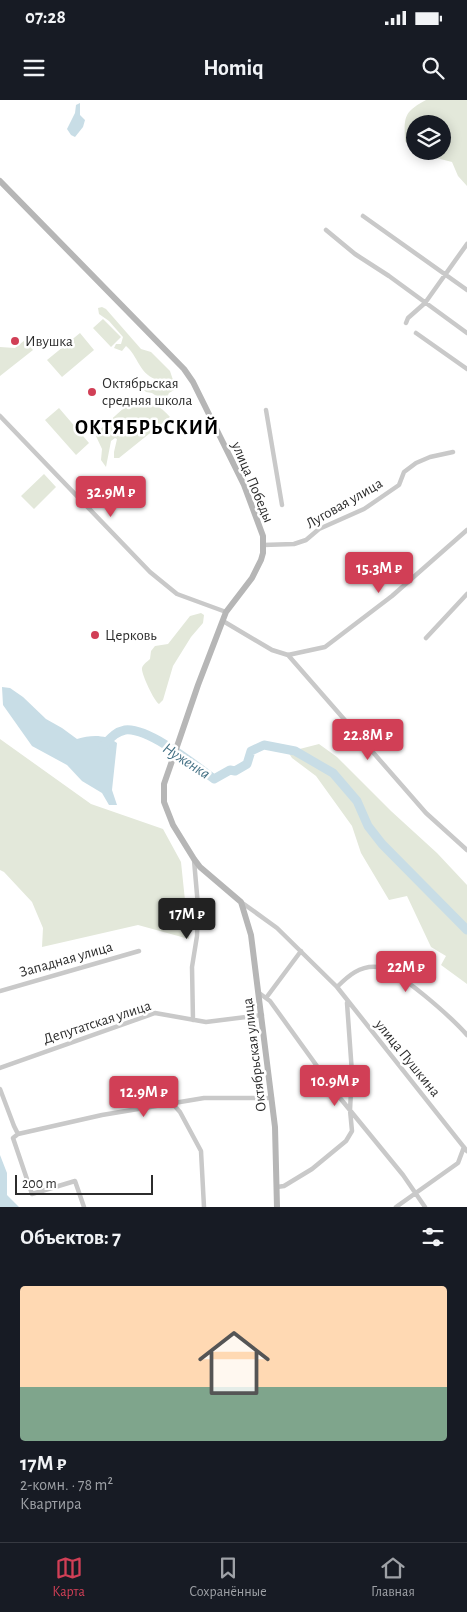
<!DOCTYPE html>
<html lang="ru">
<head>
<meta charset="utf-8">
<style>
  :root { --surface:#171b24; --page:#242831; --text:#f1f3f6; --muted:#9ea1a6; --line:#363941; --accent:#d13f56 }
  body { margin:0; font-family:"Alegreya Sans",sans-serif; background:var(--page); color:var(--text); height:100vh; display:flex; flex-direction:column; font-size:19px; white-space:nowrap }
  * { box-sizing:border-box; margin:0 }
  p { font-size:16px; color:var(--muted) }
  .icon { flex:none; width:28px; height:28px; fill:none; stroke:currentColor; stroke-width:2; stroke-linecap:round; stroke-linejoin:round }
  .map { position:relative; height:1107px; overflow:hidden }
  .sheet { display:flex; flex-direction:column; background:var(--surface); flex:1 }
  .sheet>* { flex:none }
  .tools { position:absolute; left:406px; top:15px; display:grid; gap:10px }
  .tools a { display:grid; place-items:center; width:45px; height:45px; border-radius:50%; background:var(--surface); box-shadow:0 2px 12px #0003; font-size:25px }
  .scale { position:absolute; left:15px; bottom:12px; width:138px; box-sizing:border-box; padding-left:5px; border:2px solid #2c2c2c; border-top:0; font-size:14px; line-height:18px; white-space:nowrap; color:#2c2c2c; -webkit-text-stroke:4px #fff; paint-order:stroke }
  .price { position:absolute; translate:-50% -42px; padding:0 11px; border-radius:5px; background:var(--accent); color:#fff; font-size:16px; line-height:32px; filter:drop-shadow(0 1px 2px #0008) }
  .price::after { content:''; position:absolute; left:50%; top:30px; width:15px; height:11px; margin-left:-8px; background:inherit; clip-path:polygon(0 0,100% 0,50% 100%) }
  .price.selected { background:#222; color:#fff }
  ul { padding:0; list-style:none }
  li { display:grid; align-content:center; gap:10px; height:265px; padding:0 20px }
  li+li { border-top:1px solid var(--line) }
  li span { display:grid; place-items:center; height:155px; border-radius:5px; color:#555 }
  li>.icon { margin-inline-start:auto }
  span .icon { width:90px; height:90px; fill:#fffc; stroke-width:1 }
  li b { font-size:21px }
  h2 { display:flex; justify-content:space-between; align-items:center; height:60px; padding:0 20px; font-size:21px }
  .status { display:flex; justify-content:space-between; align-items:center; height:35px; padding:0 25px; background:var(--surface); direction:ltr }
  .status svg { height:14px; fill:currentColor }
  header { display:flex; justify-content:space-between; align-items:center; height:65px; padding:0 20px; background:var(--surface); font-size:22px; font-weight:600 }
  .tabs { display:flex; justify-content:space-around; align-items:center; height:70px; border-top:1px solid var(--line); background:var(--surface); font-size:14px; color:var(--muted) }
  .tabs a { display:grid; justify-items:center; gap:2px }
  .tabs .selected { color:var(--accent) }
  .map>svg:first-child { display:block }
  .green { fill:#e3e8da; fill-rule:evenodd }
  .water { fill:#c8dde6 }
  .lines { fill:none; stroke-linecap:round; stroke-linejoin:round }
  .river { stroke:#c8dde6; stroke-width:9 }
  .street { stroke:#c9c9c9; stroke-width:4.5 }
  .secondary { stroke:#b6b6b6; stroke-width:6 }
  .poi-dot { fill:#d13f56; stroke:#fff; stroke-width:2 }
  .labels { text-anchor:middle; stroke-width:5; stroke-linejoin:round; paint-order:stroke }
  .poi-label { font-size:15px; fill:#2c2c2c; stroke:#fff; text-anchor:start }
  .street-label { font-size:15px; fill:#2c2c2c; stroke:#fff }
  .water-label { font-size:16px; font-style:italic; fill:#437084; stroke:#fff }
  .district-label { font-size:20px; font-weight:bold; letter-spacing:1px; fill:#000; stroke:#fff }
</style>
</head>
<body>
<div class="status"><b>07:28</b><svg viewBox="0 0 49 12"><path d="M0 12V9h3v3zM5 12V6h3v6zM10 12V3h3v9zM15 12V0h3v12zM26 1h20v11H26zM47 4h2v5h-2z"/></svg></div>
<header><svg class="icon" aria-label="menu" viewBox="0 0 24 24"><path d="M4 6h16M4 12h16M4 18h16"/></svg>Homiq<svg class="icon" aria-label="search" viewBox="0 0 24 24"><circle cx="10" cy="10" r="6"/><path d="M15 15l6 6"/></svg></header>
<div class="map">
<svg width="467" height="1107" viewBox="0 0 467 1107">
  <rect width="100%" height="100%" fill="#fff"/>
  <!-- green -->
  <path class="green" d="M426,0H467V86L458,76L452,62L417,53L405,41C404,16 404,12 426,0ZM415,24H442V51H415Z
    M102,207L106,209L141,249L151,252L170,271L176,289L169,293L165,302L152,293L146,292L142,288L147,284L153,282L155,279C139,273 138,256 126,246L122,251L114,248L116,244H121L123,237L109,221L99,214L98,208Z
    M103,219L121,237L111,247L93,228Z
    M80,233L94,250L62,277L47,260Z
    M25,240L33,250L0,276V247L15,248Z
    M136,297C149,301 161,306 170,317L119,358H114V352L117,339L115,338L111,341L106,367L101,360L102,349L95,334Z
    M59,308L89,343L76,355L45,320Z
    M44,374L56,387L34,409L21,396Z
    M201,513L204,515L203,523L191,537L173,566L163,600L159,604C154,601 141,573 142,568C143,564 148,561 150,559L151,551L155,546L168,544L190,516Z
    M0,639L91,704L163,729L181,762L189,839L138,825L42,847L43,828L32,802L4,772L0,770Z
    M319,644L337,657L391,711L437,753L467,785V884L441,865L446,856L431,847L407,796L389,800L361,753L352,726L316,676L292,658L288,652Z"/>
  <!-- water -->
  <path class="water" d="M80,3V15L85,20L83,27L75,37L71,35L67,29L75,13L76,5Z
    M2,587L10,588L23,597L46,619L62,628L77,639C91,635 105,634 117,643L112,690L117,705H109L102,693L82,681L67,665L32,646L3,605Z
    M0,1055L7,1073V1095L19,1107H0Z"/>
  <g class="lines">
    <!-- river -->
    <path class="river" d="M103,646C110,639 115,632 125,630C148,627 195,665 214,679L230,670L235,671L247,664L251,651L264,645L295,651L333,673L357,701L368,726L382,744L467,830"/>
    <!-- street -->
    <path class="street" d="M363,116L467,190
      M326,130L355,154L389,176L467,233
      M406,223L408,218L425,203L467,144
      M416,233L467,269
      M266,310L282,405
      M0,316L150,472L177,494L226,512
      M263,445L294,444L306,440L319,429L364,409L399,385L404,372L416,363L430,357L453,352
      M223,521L272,550L288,555L325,547L392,496L467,430
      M426,538L467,494
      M288,555L426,713L467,750
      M241,802L277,828L337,887L467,1051
      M337,887C348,876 360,865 378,867C397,868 453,919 467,935
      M0,891L139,851
      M259,893L270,901L340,998L403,1075L425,1107
      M266,898L301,851
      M193,920L192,867L197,836L198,806L194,760
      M0,968L155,913L206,922L262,915
      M0,989L14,1026L18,1034
      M172,1003L180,1012L201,1051L204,1107
      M277,1087L284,1086L312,1069L346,1041L352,1031L350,1010L352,973L347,903
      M84,1107L75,1081L32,1094L13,1038L18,1034L102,1015L204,998H272
      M396,1107L458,1063L464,1047"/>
    <!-- secondary -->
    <path class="secondary" d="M0,81L184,269L193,282L244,385L263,436V453L261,460L252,478L226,512L198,585L172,661L164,684V702L173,725L194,759L200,767L241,802L251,835L275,1027L277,1107"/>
  </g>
  <!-- markers -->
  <g class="poi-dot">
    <circle cx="15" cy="241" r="5"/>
    <circle cx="92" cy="292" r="5"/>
    <circle cx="95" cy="535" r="5"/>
  </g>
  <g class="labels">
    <!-- poi labels -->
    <g class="poi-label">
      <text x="25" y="246">Ивушка</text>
      <text x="102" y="288">Октябрьская<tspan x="102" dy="17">средняя школа</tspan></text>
      <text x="105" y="540">Церковь</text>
    </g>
    <!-- street labels -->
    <g class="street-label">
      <text transform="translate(253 382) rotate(67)" y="5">улица Победы</text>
      <text transform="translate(344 403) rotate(-30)" y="5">Луговая улица</text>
      <text transform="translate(66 859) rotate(-16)" y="5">Западная улица</text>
      <text transform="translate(97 922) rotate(-18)" y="5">Депутатская улица</text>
      <text transform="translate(254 955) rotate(-97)" y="5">Октябрьская улица</text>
      <text transform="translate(408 958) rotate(51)" y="5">улица Пушкина</text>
    </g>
    <!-- water labels -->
    <g class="water-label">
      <text transform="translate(187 660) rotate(33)" y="6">Нуженка</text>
    </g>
    <!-- district labels -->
    <g class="district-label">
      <text x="147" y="334">ОКТЯБРЬСКИЙ</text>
    </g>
  </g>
</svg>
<div class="tools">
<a><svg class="icon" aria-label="layers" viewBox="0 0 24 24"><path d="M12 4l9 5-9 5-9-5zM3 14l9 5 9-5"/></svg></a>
</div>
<div class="scale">200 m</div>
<b class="price" style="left:111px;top:418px">32.9M ₽</b>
<b class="price" style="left:379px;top:494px">15.3M ₽</b>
<b class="price" style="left:368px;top:661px">22.8M ₽</b>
<b class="price selected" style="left:187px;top:840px">17M ₽</b>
<b class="price" style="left:406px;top:893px">22M ₽</b>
<b class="price" style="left:335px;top:1007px">10.9M ₽</b>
<b class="price" style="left:144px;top:1018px">12.9M ₽</b>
</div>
<section class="sheet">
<h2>Объектов: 7<svg class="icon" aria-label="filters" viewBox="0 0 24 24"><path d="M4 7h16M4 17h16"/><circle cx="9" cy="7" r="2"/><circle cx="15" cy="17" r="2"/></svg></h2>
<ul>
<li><span style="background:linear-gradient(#ffd9b3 65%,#7fa58c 0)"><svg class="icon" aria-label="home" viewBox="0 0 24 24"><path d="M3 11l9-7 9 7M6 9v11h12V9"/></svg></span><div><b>17M ₽</b><p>2-комн. · 78 m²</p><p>Квартира</p></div></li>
</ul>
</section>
<nav class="tabs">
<a class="selected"><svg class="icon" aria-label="map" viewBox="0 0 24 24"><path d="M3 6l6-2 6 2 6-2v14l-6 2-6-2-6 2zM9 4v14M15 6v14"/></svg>Карта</a>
<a><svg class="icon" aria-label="saved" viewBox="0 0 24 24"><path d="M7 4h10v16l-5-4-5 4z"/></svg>Сохранённые</a>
<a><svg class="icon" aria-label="home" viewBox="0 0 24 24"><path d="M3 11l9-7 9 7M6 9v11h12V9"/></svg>Главная</a>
</nav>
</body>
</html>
